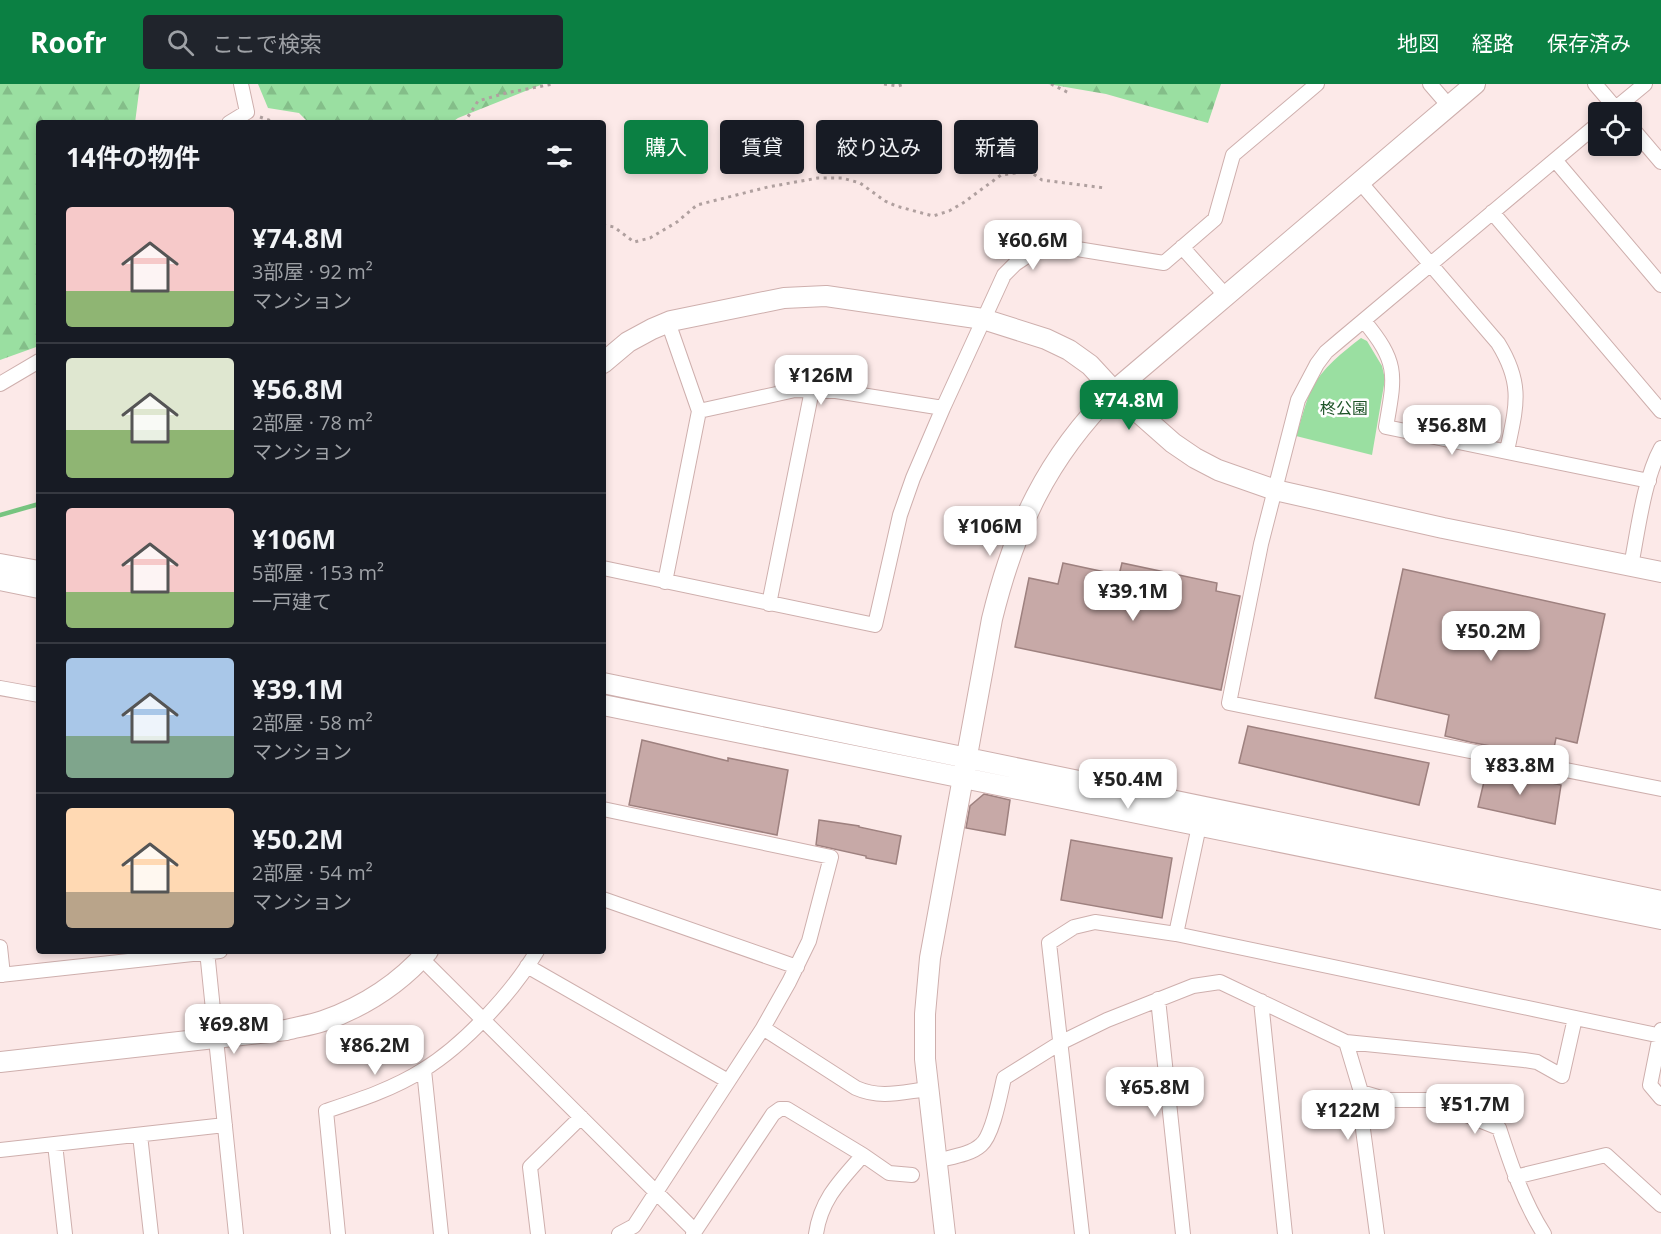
<!DOCTYPE html>
<html lang="ja">
<head>
<meta charset="utf-8">
<style>
  :root { --surface:#171b24; --page:#20242c; --text:#f1f3f6; --muted:#9ea1a6; --line:#363941; --accent:#0b8043 }
  body { margin:0; font-family:"Open Sans","Noto Sans JP",sans-serif; background:var(--page); color:var(--text); height:100vh; display:flex; flex-direction:column; font-size:22px; white-space:nowrap }
  * { box-sizing:border-box; margin:0 }
  p { font-size:20px; color:var(--muted) }
  .icon { flex:none; width:33px; height:33px; fill:none; stroke:currentColor; stroke-width:2; stroke-linecap:round; stroke-linejoin:round }
  .map { position:relative; flex:1; overflow:hidden }
  .drawer { position:absolute; left:36px; top:36px; width:570px; height:834px; display:flex; flex-direction:column; background:var(--surface); border-radius:6px; box-shadow:0 3px 9px #0003 }
  .drawer>* { flex:none }
  .banner { position:absolute; left:624px; top:36px; width:570px; height:54px; display:flex; gap:12px }
  .fabs { position:absolute; left:1588px; top:18px; display:grid; gap:12px }
  .fabs a { display:grid; place-items:center; width:54px; height:54px; border-radius:6px; background:var(--surface); box-shadow:0 3px 9px #0003; font-size:30px }
  .price { position:absolute; translate:-50% -51px; padding:0 14px; border-radius:12px; background:#fff; color:#222; font-size:20px; line-height:39px; filter:drop-shadow(0 2px 3px #0008) }
  .price::after { content:''; position:absolute; left:50%; top:36px; width:18px; height:14px; margin-left:-9px; background:inherit; clip-path:polygon(0 0,100% 0,50% 100%) }
  .price.selected { background:var(--accent); color:#fff }
  ul { padding:0; list-style:none }
  li { display:flex; align-items:center; gap:18px; height:150px; padding:0 30px }
  li+li { border-top:2px solid var(--line) }
  li span { display:grid; place-items:center; flex:none; width:168px; height:120px; border-radius:6px; color:#555 }
  li>.icon { margin-inline-start:auto }
  span .icon { width:72px; height:72px; fill:#fffc; stroke-width:1 }
  li b { font-size:26px }
  h2 { display:flex; justify-content:space-between; align-items:center; height:72px; padding:0 30px; font-size:26px }
  .chip { padding:0 21px; border-radius:6px; background:var(--surface); box-shadow:0 3px 9px #0003; font-size:21px; line-height:54px }
  .chip.selected { background:var(--accent); color:#fff }
  header { display:flex; align-items:center; gap:36px; box-sizing:border-box; height:84px; padding:0 30px; background:var(--accent); color:#fff }
  header strong { font-size:28px }
  nav { display:flex; gap:33px; margin-inline-start:auto; font-size:21px }
  .search { width:420px; height:54px; background:var(--page); display:flex; align-items:center; gap:15px; box-sizing:border-box; padding:0 21px; border-radius:6px; color:var(--muted); font-size:22px }
  .map>svg:first-child { display:block }
  .forest { fill:url(#forest-firs) }
  .park { fill:#9adfa1 }
  .lines { fill:none; stroke-linecap:round; stroke-linejoin:round }
  .stream { stroke:#77c480; stroke-width:4.5 }
  .building { fill:#c7a9a7; stroke:#9e817f; stroke-width:1.5 }
  .street-casing { stroke:#ceafad; stroke-width:16 }
  .secondary-casing { stroke:#ceafad; stroke-width:22 }
  .path { stroke:#b0a09f; stroke-width:3; stroke-dasharray:3 4.5; stroke-linecap:butt }
  .street { stroke:#fff; stroke-width:14 }
  .secondary { stroke:#fff; stroke-width:20 }
  .labels { text-anchor:middle; stroke-width:5; stroke-linejoin:round; paint-order:stroke }
  .park-label { font-size:16px; fill:#1d5327; stroke:#fff }
</style>
</head>
<body>
<header>
<strong>Roofr</strong>
<div class="search"><svg class="icon" aria-label="search" viewBox="0 0 24 24"><circle cx="10" cy="10" r="6"/><path d="M15 15l6 6"/></svg>ここで検索</div>
<nav><a>地図</a><a>経路</a><a>保存済み</a></nav>
</header>
<div class="map">
<svg width="1661" height="1150" viewBox="0 0 1661 1150">
  <defs>
    <pattern id="forest-firs" width="22" height="20" patternUnits="userSpaceOnUse" patternTransform="scale(1.5)"><rect width="22" height="20" fill="#9adfa1"/><path d="M5 1l3.5 6h-7zM16 11l3.5 6h-7z" fill="#84be89"/></pattern>
  </defs>
  <rect width="100%" height="100%" fill="#fce9e8"/>
  <!-- forest -->
  <path class="forest" d="M0,0H140L135,39H39V262L0,276Z
    M258,0H543L458,34L451,39H309L299,29L268,24Z
    M1048,0H1221L1208,39L1106,10Z"/>
  <!-- park -->
  <path class="park" d="M1361,254L1367,257L1382,282L1385,295L1372,371L1296,352C1301,337 1305,320 1311,306C1322,284 1343,268 1361,254Z"/>
  <g class="lines">
    <!-- stream -->
    <path class="stream" d="M0,431L39,420"/>
  </g>
  <!-- building -->
  <path class="building" d="M1063,479L1119,491L1122,479L1217,499L1216,507L1240,512L1221,606L1015,563L1029,494L1058,500Z
    M1403,485L1605,530L1577,659L1556,654L1552,674L1470,658L1445,652L1449,631L1375,614Z
    M1248,642L1429,679L1419,721L1239,679Z
    M642,656L728,677V674L788,686L777,751L629,721Z
    M1487,685L1561,701L1555,740L1478,723Z
    M984,710L1010,716L1005,751L966,744L970,722Z
    M819,736L859,742V743L901,752L896,780L866,774V772L816,761Z
    M1071,756L1172,774L1162,834L1061,816Z"/>
  <g class="lines">
    <defs>
      <path id="street" d="M1430,0L1449,22
        M1595,0L1619,28
        M1611,28L1645,0
        M229,39L247,28L241,0
        M1599,39L1339,257L1326,268L1317,280L1298,316L1261,460L1229,619L1661,705
        M1632,44L1661,78
        M1555,76L1661,201
        M1360,98L1498,259C1524,301 1516,323 1507,367
        M1492,128L1661,327
        M1182,163L1226,212
        M1364,237C1399,279 1395,291 1386,343L1649,397
        M0,300L39,277
        M699,327L795,306L836,307L943,324
        M1631,482C1638,446 1644,395 1661,364
        M603,484L875,541L900,431L913,394L943,324L1004,191L1015,180L1030,170L1048,163L1071,164L1164,179L1215,135L1233,71L1317,0
        M665,498L699,327L668,238
        M769,520L812,306
        M0,604L39,611
        M603,725L831,773L809,857L789,898L763,944L634,1142L619,1150
        M603,815L797,883
        M1176,850L1199,742
        M0,863L3,891
        M207,867L236,1150
        M421,874L695,1147
        M527,882L728,997
        M0,891L220,867
        M1158,915L1183,1150
        M1261,917L1285,1150
        M763,944L856,1004C881,1015 902,1008 928,1005
        M1661,946L1650,1001L1661,1014
        M1346,958L1361,1008L1360,1023L1377,1150
        M424,986L441,1150
        M1361,1008L1388,1016H1429L1499,1044C1511,1081 1523,1117 1544,1150
        M140,1051L151,1150
        M55,1060L65,1150
        M0,1066L225,1041
        M936,1077C950,1073 970,1071 981,1061C993,1051 1000,1011 1004,994L1060,959L1107,936L1193,902L1220,898L1346,958L1524,976L1537,978L1562,992L1575,934
        M1515,1093L1606,1071L1661,1121
        M338,1150L326,1027C359,1016 393,1005 423,986C464,961 513,908 537,867
        M538,1150L530,1083L581,1033
        M693,1150L773,1030L780,1025H787L863,1071L889,1089L912,1091
        M816,1150C821,1115 841,1096 863,1071
        M1082,1150L1049,859L1074,843L1095,838L1176,850L1661,952"/>
      <path id="secondary" d="M603,279L628,258L652,245L671,237L784,214L826,212L983,235L1046,255L1069,266L1090,281L1114,307L1173,359L1195,374L1218,386L1275,406L1443,444L1661,488
        M0,480L39,487
        M0,496L39,504
        M603,599L1661,817
        M603,621L1661,835
        M0,978L286,946C298,943 311,941 323,937C363,923 400,899 428,867
        M945,1150L925,975V930L930,874L992,535C1014,445 1047,373 1114,307L1475,0"/>
    </defs>
    <!-- street casing -->
    <use href="#street" class="street-casing"/>
    <!-- secondary casing -->
    <use href="#secondary" class="secondary-casing"/>
    <!-- path -->
    <path class="path" d="M884,0L898,2L904,0
      M1051,0L1071,10
      M260,33L277,39
      M464,39L478,17L506,9L553,0
      M603,141L614,143L634,158L650,154L677,138L697,121L768,103L818,94H842L860,99L885,117L896,122L933,132L949,127L963,119L1001,91L1029,87L1042,96L1105,104"/>
    <!-- street -->
    <use href="#street" class="street"/>
    <!-- secondary -->
    <use href="#secondary" class="secondary"/>
  </g>
  <g class="labels">
    <!-- park labels -->
    <g class="park-label">
      <text x="1344" y="330">柊公園</text>
    </g>
  </g>
</svg>
<div class="fabs">
<a><svg class="icon" aria-label="locate" viewBox="0 0 24 24"><circle cx="12" cy="12" r="6"/><path d="M12 2v4M12 18v4M2 12h4M18 12h4"/></svg></a>
</div>
<b class="price" style="left:1033px;top:187px">¥60.6M</b>
<b class="price" style="left:821px;top:322px">¥126M</b>
<b class="price selected" style="left:1129px;top:347px">¥74.8M</b>
<b class="price" style="left:1452px;top:372px">¥56.8M</b>
<b class="price" style="left:990px;top:473px">¥106M</b>
<b class="price" style="left:1133px;top:538px">¥39.1M</b>
<b class="price" style="left:1491px;top:578px">¥50.2M</b>
<b class="price" style="left:1520px;top:712px">¥83.8M</b>
<b class="price" style="left:1128px;top:726px">¥50.4M</b>
<b class="price" style="left:234px;top:971px">¥69.8M</b>
<b class="price" style="left:375px;top:992px">¥86.2M</b>
<b class="price" style="left:1155px;top:1034px">¥65.8M</b>
<b class="price" style="left:1475px;top:1051px">¥51.7M</b>
<b class="price" style="left:1348px;top:1057px">¥122M</b>
<div class="banner">
<a class="chip selected">購入</a>
<a class="chip">賃貸</a>
<a class="chip">絞り込み</a>
<a class="chip">新着</a>
</div>
<section class="drawer">
<h2>14件の物件<svg class="icon" aria-label="filters" viewBox="0 0 24 24"><path d="M4 7h16M4 17h16"/><circle cx="9" cy="7" r="2"/><circle cx="15" cy="17" r="2"/></svg></h2>
<ul>
<li><span style="background:linear-gradient(#f6c9c9 70%,#8fb573 0)"><svg class="icon" aria-label="home" viewBox="0 0 24 24"><path d="M3 11l9-7 9 7M6 9v11h12V9"/></svg></span><div><b>¥74.8M</b><p>3部屋 · 92 m²</p><p>マンション</p></div></li>
<li><span style="background:linear-gradient(#dfe7d0 60%,#8fb573 0)"><svg class="icon" aria-label="home" viewBox="0 0 24 24"><path d="M3 11l9-7 9 7M6 9v11h12V9"/></svg></span><div><b>¥56.8M</b><p>2部屋 · 78 m²</p><p>マンション</p></div></li>
<li><span style="background:linear-gradient(#f6c9c9 70%,#8fb573 0)"><svg class="icon" aria-label="home" viewBox="0 0 24 24"><path d="M3 11l9-7 9 7M6 9v11h12V9"/></svg></span><div><b>¥106M</b><p>5部屋 · 153 m²</p><p>一戸建て</p></div></li>
<li><span style="background:linear-gradient(#a9c7e8 65%,#7fa58c 0)"><svg class="icon" aria-label="home" viewBox="0 0 24 24"><path d="M3 11l9-7 9 7M6 9v11h12V9"/></svg></span><div><b>¥39.1M</b><p>2部屋 · 58 m²</p><p>マンション</p></div></li>
<li><span style="background:linear-gradient(#ffd9b3 70%,#b9a48a 0)"><svg class="icon" aria-label="home" viewBox="0 0 24 24"><path d="M3 11l9-7 9 7M6 9v11h12V9"/></svg></span><div><b>¥50.2M</b><p>2部屋 · 54 m²</p><p>マンション</p></div></li>
</ul>
</section>
</div>
</body>
</html>
